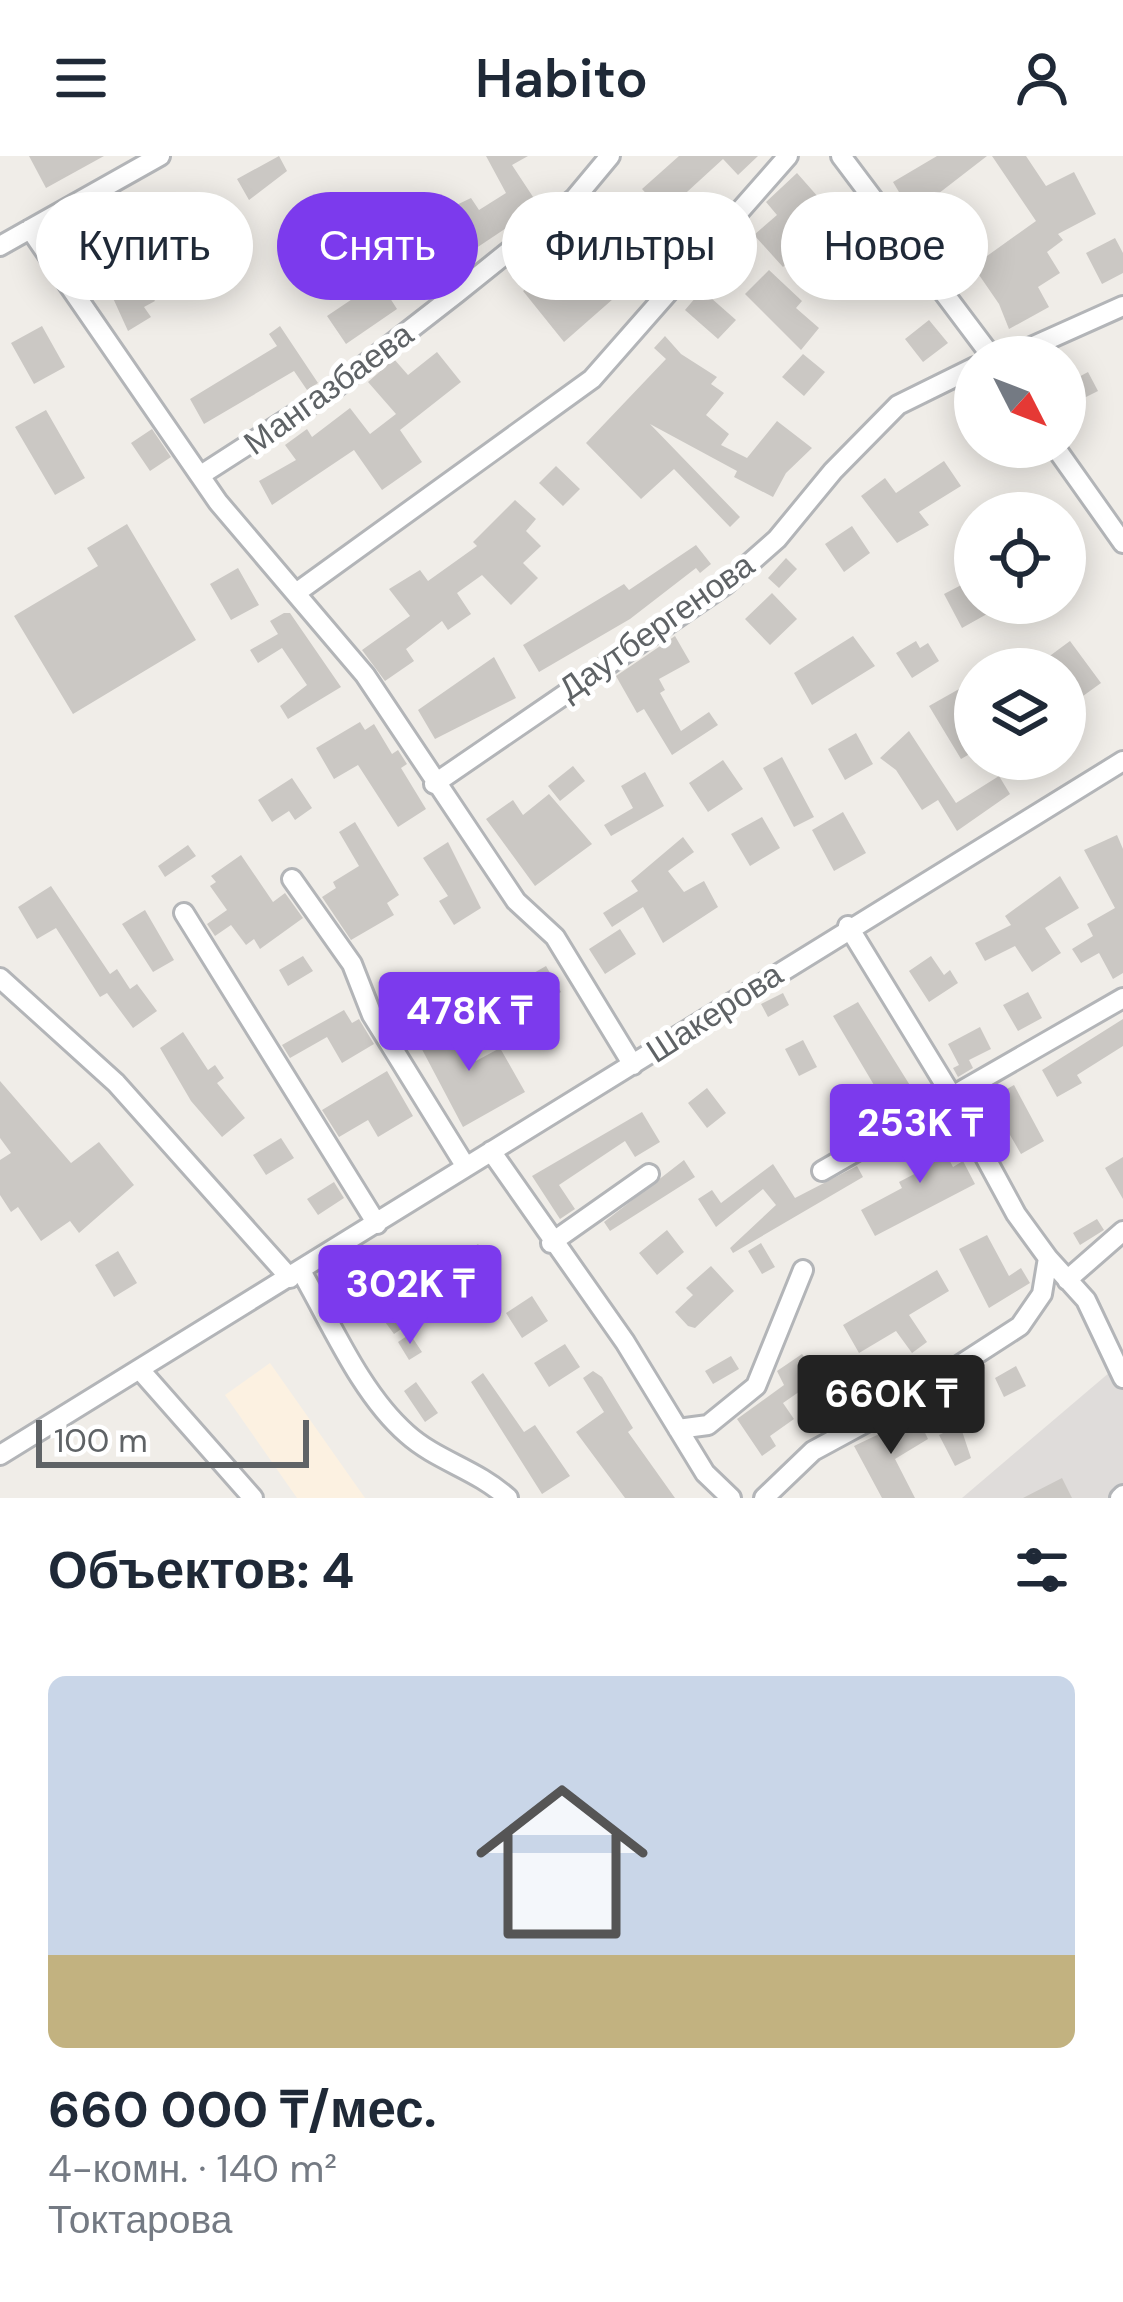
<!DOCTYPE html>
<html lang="ru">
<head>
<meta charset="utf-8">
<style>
  :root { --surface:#fff; --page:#f6f6f7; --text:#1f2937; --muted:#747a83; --accent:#7c3aed }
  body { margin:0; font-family:"DM Sans",sans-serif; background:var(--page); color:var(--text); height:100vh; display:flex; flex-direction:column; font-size:45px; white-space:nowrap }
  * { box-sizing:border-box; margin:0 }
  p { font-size:39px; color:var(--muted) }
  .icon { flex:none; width:66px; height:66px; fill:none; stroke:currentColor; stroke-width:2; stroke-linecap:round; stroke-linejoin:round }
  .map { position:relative; height:1342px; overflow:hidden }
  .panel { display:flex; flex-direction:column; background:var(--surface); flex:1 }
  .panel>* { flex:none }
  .guide { position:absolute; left:36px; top:36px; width:1053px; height:108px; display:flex; gap:24px }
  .needle { width:78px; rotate:132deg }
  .fabs { position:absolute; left:954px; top:180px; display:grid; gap:24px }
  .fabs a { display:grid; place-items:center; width:132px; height:132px; border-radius:50%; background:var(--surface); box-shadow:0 6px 30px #0003; font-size:60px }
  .scale { position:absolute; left:36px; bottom:30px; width:273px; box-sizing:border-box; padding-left:12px; border:6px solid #5f6366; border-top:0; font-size:33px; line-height:42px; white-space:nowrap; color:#5f6366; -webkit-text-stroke:9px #fff; paint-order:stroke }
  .price { position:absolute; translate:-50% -102px; padding:0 27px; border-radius:12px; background:var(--accent); color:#fff; font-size:39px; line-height:78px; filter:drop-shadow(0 3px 6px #0008) }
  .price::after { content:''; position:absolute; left:50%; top:72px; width:36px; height:27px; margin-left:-18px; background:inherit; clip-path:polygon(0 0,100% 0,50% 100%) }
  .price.selected { background:#222; color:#fff }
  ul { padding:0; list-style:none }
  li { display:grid; align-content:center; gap:24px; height:636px; padding:0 48px }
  li span { display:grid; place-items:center; height:372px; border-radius:18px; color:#555 }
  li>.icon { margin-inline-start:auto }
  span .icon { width:216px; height:216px; fill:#fffc; stroke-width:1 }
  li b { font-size:51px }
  h2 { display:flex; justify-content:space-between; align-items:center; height:144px; padding:0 48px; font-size:51px }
  .pill { padding:0 42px; border-radius:54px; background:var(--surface); box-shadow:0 6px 30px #0003; font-size:42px; line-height:108px }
  .pill.selected { background:var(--accent); color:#fff }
  header { display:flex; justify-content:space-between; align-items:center; height:156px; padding:0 48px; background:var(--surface); font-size:54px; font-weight:600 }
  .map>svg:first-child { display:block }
  .commercial { fill:#fcf1e1 }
  .industrial { fill:#dfdcda }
  .building { fill:#cbc8c4 }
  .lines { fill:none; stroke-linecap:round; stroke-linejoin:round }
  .minor-casing { stroke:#b3b5b8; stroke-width:24 }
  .minor { stroke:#fff; stroke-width:18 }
  .labels { text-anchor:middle; stroke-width:10; stroke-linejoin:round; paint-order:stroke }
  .street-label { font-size:33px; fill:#5f6366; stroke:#fff }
</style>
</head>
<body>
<header><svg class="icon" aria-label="menu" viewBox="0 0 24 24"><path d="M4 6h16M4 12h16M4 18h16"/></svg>Habito<svg class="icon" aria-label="person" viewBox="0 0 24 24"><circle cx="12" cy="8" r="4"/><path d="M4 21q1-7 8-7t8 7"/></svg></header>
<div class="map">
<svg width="1123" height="1342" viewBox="0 0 1123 1342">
  <rect width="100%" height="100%" fill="#f0ede8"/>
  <!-- commercial -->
  <path class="commercial" d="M270,1207L365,1342H297L225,1239Z"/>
  <!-- industrial -->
  <path class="industrial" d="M1123,1205V1342H962Z"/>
  <!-- building -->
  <path class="building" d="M29,0H104L46,32Z
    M279,0L287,15L249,44L237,23Z
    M486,0H528L512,9L539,50L436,119L418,92L425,88L415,69L471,42L479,54L506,37Z
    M679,0H758L738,19L723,3L664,57L642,33Z
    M937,0H987L912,58L893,26Z
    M992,0H1026L1046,30L1074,16L1096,58L1058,78L1063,84L1047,96L1060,117L1038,131L1049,151L1009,173L999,148L964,97L952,103L939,77L967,62L987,100L1036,65Z
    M797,17L856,84L861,79L871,90L841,116L814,84L783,111L754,79L777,59L766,46Z
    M209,39L220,57L155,95L144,75Z
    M619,52L634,68L646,60L652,67L618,97L638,121L564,186L523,135L558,107L553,101L575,84L588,101L613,83L600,68Z
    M1115,82L1123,97V117L1102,128L1086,97Z
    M122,91L155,145L144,151L151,161L128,175L97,107Z
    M332,95L339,108L319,119L312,107Z
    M769,114L802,145L796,152L819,172L801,194L745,138Z
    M379,125L397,153L346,188L327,160Z
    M702,134L736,164L718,183L685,154Z
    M929,164L948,187L923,206L905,183Z
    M42,170L65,211L34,228L11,187Z
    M280,170L318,227L307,234L294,215L204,268L190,243L277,190L269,178Z
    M665,180L681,198L717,221L711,228L724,237L706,259L729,278L721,289L747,302L777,265L812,292L786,317L773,341L734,321L737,315L650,268L740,361L730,371L674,313L641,343L586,287L666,203L654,192Z
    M437,196L461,226L400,274L422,306L382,334L354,294L272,349L259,325L296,304L285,289L307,273L312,281L350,252L370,278L396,258L368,226L394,203L408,219Z
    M803,198L825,216L804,240L782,221Z
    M1088,216L1098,235L1082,243L1073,224Z
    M46,254L85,322L55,339L15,271Z
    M152,273L171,301L150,315L131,287Z
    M944,305L961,330L919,356L929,369L897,387L861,340L885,322L896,337Z
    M556,310L580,333L563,350L539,327Z
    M515,344L536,363L526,375L541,390L523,407L538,422L511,449L482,419L457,437L471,458L448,474L442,465L406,493L414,505L385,525L362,494L410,460L389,433L420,414L428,425L477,390L473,386Z
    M127,368L196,484L73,558L14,460L98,410L87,392Z
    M852,370L870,397L844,416L825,388Z
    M696,389L711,408L700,417L696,412L630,463L539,516L523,489L624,428L629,434Z
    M786,402L797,413L779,432L768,422Z
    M238,412L259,449L231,464L210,428Z
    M969,425L975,447L987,458L962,472L944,438Z
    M772,437L797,463L770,489L745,463Z
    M284,457H290L341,531L288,563L280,550L307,529L282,492L258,507L250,494L278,478L270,465Z
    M675,480L690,506L659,523L665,534L660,537L681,575L709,556L718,569L672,599L644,553L637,557L616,520Z
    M853,480L875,510L812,549L794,517Z
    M916,485L920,492L928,487L939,505L912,522L896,497Z
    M1070,485L1101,527L1065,553V513H1032Z
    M494,501L516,542L435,583L418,554Z
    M975,524V595L961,603L929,550Z
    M360,566L365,574L374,568L392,598L398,594L407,608L401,612L426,653L398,671L358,609L334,623L316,592Z
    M909,575L956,647L999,620L1010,638L957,675L938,644L922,654L896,614L880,602Z
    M856,577L873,608L845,624L828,593Z
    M782,601L814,661L794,671L763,612Z
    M723,604L743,633L708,656L689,627Z
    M573,610L585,625L560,645L548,630Z
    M645,616L664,650L611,680L604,669L633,652L621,630Z
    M292,622L312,652L295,664L289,655L272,666L258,644Z
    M549,638L592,688L535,730L486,663L513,644L523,659Z
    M843,656L866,697L834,715L812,674Z
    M762,661L780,692L750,710L731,678Z
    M355,666L399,739L387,747L394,759L351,784L322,741L336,732L333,726L359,710L339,676Z
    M1117,679L1123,693V817L1113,823L1099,797L1081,807L1072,793L1093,780L1087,768L1115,752L1084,694Z
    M683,681L694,696L668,715L684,736L704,725L718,751L663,787L643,751L612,771L603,757L638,735L631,725Z
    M448,686L481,752L454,769L439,745L448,740L423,702Z
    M188,689L196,700L165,721L158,710Z
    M241,699L273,746L285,737L303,762L260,793L254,783L246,789L231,769L215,780L207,768L227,754L210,730L216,726L211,720Z
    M1060,720L1079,752L1045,772L1061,797L1032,816L1015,790L985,805L975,787L1011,769L1005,760Z
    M51,730L110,818L117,813L130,833L137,828L157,855L133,872L107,837L100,841L56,772L37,783L18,751Z
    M145,754L174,804L153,816L122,768Z
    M620,773L636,798L605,818L589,793Z
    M303,800L313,815L288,830L279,814Z
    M931,800L944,819L950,814L958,827L929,846L909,815Z
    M546,810L561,836L533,852L518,826Z
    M421,822L430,836L391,859L382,844Z
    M1028,836L1042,862L1018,875L1003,849Z
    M783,837L789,849L768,861L761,848Z
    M858,846L916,939L890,956L833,860Z
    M344,854L352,867L359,863L374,888L342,907L327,881L290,902L282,889Z
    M453,862L476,905L500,892L525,936L463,971L416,882Z
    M1123,863V890L1077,919L1082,927L1057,941L1042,914Z
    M980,871L991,893L961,908L969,904L973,912L958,921L953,912L959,909L948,888Z
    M183,876L208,914L215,909L224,922L217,927L245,962L222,981L191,945L160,892Z
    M803,884L817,911L799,920L785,893Z
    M387,915L413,960L378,981L368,964L339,981L322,954Z
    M0,925L71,1007L99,986L134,1029L79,1077L70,1065L41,1085L18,1051L11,1056L0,1039V1004L11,997L0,982Z
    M1014,929L1044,985L1021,998L989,943Z
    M707,932L726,957L707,972L688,947Z
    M642,956L660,986L635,1001L625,985L559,1029L575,1053L560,1063L532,1020Z
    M933,973L953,1011L963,1005L975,1028L875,1080L861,1054L902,1032L899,1026L922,1014L907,986Z
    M281,982L294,1002L266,1019L253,999Z
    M1123,1001V1043L1105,1012Z
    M684,1004L695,1021L610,1075L604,1066Z
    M773,1008L795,1042L857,1010L863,1021L733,1097L730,1092L776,1049L763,1033L716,1071L698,1043L712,1034L721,1047Z
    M334,1026L344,1042L318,1059L307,1043Z
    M1097,1063L1104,1074L1080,1089L1073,1077Z
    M667,1074L684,1096L657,1119L639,1097Z
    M987,1079L1009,1120L1021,1112L1030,1127L989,1152L959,1093Z
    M761,1087L775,1111L762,1118L748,1095Z
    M478,1088L497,1114L473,1131L455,1104Z
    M118,1095L137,1127L114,1141L95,1109Z
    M711,1110L734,1135L695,1172L688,1170L675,1156L693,1139L686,1132Z
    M937,1114L949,1135L909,1159L927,1186L912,1197L896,1175L859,1197L843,1169Z
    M422,1123L439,1147L394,1178L377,1155Z
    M532,1140L548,1165L522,1182L506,1157Z
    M410,1178L422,1196L409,1204L398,1186Z
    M565,1188L580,1211L549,1231L534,1207Z
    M802,1198L819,1222L783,1247L794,1263L770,1280L776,1290L762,1300L737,1263L784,1229L777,1215Z
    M731,1200L739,1213L713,1228L705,1215Z
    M1016,1210L1026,1230L1004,1241L995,1222Z
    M593,1215L602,1221L633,1272L628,1276L675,1342H625L576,1276L604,1256L583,1222Z
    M483,1217L524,1276L535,1269L570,1320L542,1338L471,1226Z
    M416,1226L438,1257L425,1266L404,1235Z
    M917,1260L928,1283L895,1303L915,1342H882L854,1290Z
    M960,1269L971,1302L955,1310L939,1279Z
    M1062,1322L1072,1342H1023Z"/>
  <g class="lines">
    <defs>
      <path id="minor" d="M841,0L992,201
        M30,73L218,346L365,519L516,745L555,781L633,909
        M0,90L160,0
        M1009,201L1123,150
        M1055,291L1123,387
        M204,317L331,235L457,137L575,42L610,0
        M296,437L592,223L788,0
        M434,628L726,428L777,383L833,315L898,249L975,211
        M292,723L352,808L372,859L466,1011
        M184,757L377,1068
        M0,822L116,927L290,1122
        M491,995L625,1186L705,1317L731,1342
        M822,1015L1123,842
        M551,1087L649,1018
        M1048,1102L1086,1144L1123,1222
        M301,1115C331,1167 361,1238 407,1278C437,1305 476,1313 508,1342
        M1067,1124L1123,1075
        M141,1215L253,1342
        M678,1273L708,1269L756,1230L803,1114
        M0,1299L1123,605
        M764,1342L813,1295L898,1249L1020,1170L1042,1138L1048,1102L1016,1058L952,940L848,770
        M1120,1342L1123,1339"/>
    </defs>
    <!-- minor casing -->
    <use href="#minor" class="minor-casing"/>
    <!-- minor -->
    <use href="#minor" class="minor"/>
  </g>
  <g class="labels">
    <!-- street labels -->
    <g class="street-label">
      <text transform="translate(328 232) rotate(-36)" y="12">Мангазбаева</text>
      <text transform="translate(656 470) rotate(-35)" y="12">Даутбергенова</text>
      <text transform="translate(714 856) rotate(-33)" y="12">Шакерова</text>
    </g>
  </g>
</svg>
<div class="fabs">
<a><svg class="needle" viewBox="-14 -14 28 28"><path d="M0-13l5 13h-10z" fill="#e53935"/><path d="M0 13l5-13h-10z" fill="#747a83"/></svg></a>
<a><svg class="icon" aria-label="locate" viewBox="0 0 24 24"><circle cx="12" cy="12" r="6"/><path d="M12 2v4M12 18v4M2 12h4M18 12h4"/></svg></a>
<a><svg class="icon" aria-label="layers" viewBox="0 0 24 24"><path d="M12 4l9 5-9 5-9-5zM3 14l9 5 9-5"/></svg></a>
</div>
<div class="scale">100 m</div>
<b class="price" style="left:469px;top:918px">478K ₸</b>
<b class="price" style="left:920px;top:1030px">253K ₸</b>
<b class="price" style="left:410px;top:1191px">302K ₸</b>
<b class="price selected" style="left:891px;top:1301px">660K ₸</b>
<div class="guide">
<a class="pill">Купить</a>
<a class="pill selected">Снять</a>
<a class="pill">Фильтры</a>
<a class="pill">Новое</a>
</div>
</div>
<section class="panel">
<h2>Объектов: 4<svg class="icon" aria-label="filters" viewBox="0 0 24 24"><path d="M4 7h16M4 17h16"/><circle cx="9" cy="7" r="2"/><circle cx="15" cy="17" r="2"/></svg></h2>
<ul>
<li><span style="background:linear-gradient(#c9d6e8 75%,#c2b280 0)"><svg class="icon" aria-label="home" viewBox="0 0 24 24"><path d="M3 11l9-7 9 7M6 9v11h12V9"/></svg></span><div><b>660 000 ₸/мес.</b><p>4-комн. · 140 m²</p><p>Токтарова</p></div></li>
</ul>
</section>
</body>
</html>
